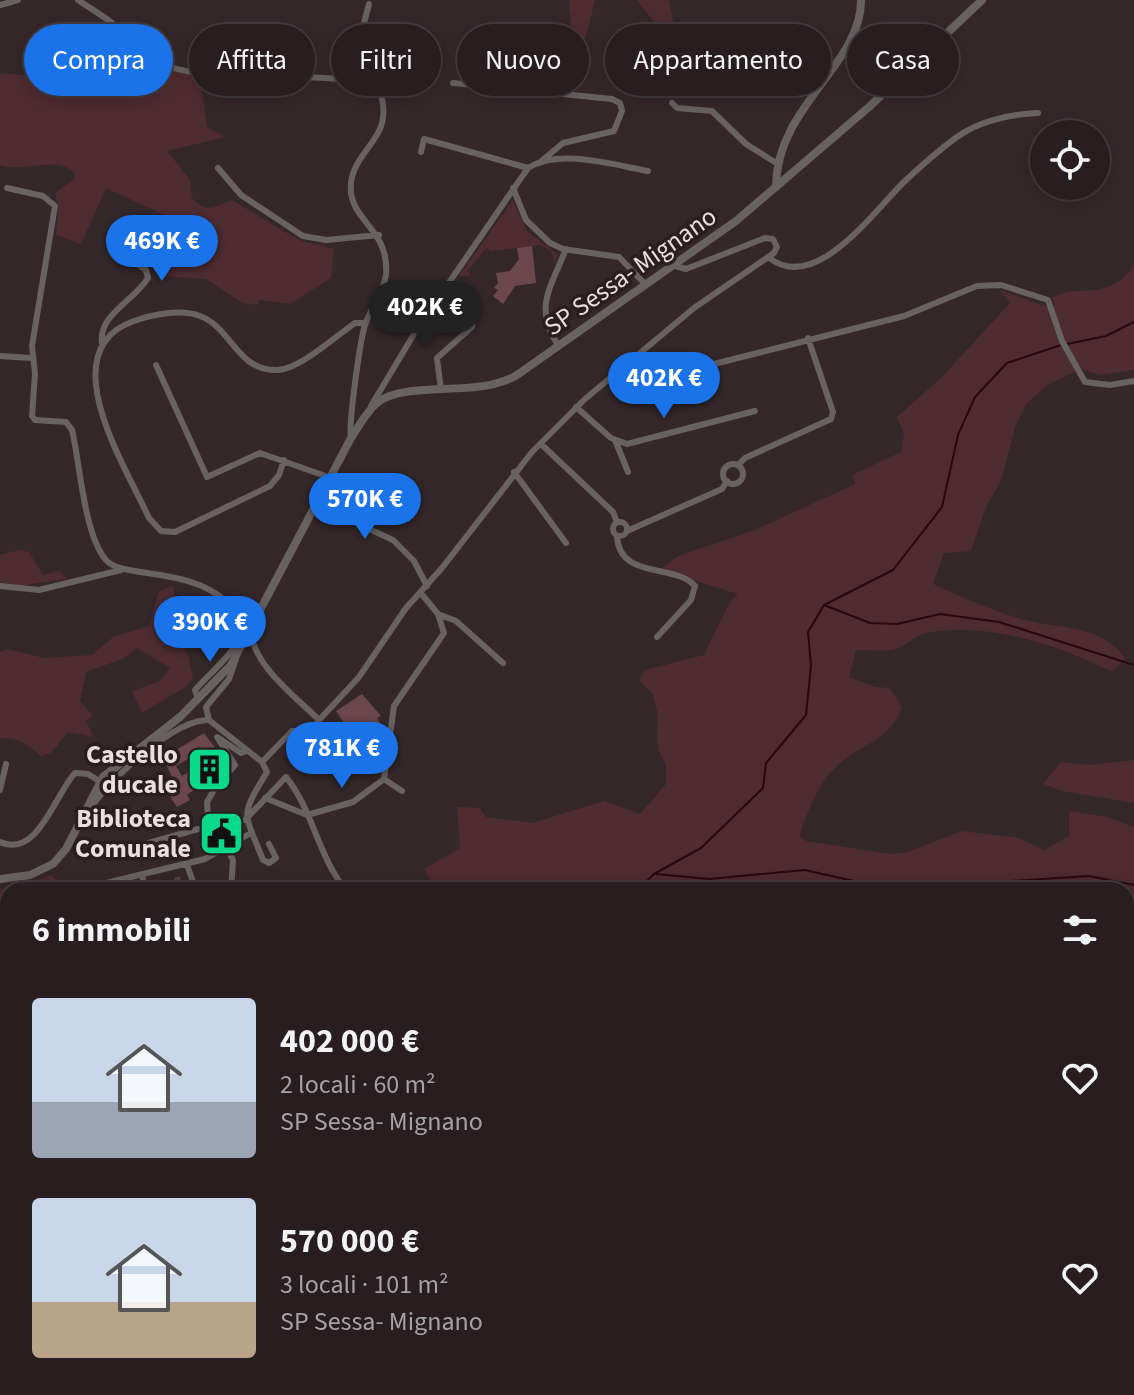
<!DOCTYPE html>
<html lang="it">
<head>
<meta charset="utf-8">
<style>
  :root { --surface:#281e20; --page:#302729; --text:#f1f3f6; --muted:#a5a2a5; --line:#443c3e; --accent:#1a73e8 }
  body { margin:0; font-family:"Source Sans 3",sans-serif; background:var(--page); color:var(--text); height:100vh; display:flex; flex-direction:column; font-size:30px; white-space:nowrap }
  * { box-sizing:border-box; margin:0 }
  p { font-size:26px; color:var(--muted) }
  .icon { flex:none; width:44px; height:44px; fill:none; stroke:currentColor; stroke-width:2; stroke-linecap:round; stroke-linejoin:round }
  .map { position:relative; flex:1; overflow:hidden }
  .drawer { position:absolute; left:0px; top:882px; width:1134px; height:514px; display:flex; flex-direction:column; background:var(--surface); border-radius:24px 24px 0 0; box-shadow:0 4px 20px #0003,0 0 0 2px var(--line) }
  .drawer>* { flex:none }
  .guide { position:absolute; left:24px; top:24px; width:1086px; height:72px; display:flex; gap:16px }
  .fabs { position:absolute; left:1030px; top:120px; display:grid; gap:16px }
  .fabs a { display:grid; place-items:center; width:80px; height:80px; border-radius:50%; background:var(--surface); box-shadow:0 4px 20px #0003,0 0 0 2px var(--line); font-size:40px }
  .price { position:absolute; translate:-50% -68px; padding:0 18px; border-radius:28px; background:var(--accent); color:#fff; font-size:26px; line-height:52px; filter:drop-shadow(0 2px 4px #0008) }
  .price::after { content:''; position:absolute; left:50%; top:48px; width:24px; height:18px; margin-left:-12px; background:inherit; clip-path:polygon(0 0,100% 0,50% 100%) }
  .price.selected { background:#222; color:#fff }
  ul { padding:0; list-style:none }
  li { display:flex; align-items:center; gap:24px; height:200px; padding:0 32px }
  li span { display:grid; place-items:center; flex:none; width:224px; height:160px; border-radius:8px; color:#555 }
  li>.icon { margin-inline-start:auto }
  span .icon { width:96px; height:96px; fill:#fffc; stroke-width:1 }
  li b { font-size:34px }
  h2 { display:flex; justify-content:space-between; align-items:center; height:96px; padding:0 32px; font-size:34px }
  .chip { padding:0 28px; border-radius:36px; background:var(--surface); box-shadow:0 4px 20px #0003,0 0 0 2px var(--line); font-size:28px; line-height:72px }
  .chip.selected { background:var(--accent); color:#fff }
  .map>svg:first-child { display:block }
  .green { fill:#4e2c32 }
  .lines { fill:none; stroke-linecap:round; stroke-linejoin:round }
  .stream { stroke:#280911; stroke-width:2 }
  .building { fill:#6d474e; fill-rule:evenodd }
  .minor-tunnel { stroke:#504345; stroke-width:6; stroke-dasharray:6 3; stroke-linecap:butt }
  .minor { stroke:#696263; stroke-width:6 }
  .tertiary { stroke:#696263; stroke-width:8 }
  .labels { text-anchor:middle; stroke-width:7; stroke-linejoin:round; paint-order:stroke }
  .street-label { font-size:26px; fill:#e8dfe0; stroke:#2b1e20 }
  .poi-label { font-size:26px; font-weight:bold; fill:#e8dfe0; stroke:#2b1e20; text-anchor:end }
</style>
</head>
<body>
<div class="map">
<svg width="1134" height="1395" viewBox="0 0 1134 1395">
  <rect width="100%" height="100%" fill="#35282a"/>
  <!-- green -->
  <path class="green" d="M569,0H595L581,56L573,53Z
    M637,0H669L674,25L669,32L654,35L656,25Z
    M122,44L145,64L200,77L207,127L225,137L167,151L190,180L192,198C209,215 214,206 232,200L299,240L334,249L331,278L290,304L260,300L258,305L242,303L206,279L161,276L155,263L167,222L162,214L106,188L81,244L56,235L59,207L55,193L74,179L75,173C58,154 22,174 0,165V73L78,80C93,68 107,56 122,44Z
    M513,200L527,231L557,254L555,264L551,251L540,245L491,251L486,248L468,271L471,276H459Z
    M1134,265V370L1099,375L1081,369L1047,385L1028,402L1016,424L1001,481L986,507L971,551L944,553L933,584C961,597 991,610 1021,619C1057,629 1102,624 1125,658L1112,672C1057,644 988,622 926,633C916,634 909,644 899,648C888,652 869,650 856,650L849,677L875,687L890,688L902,707C888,745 858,743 834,769C817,786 807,814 799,836L806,841L890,854L908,852L962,831L1019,838L1044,850L1069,836V811L1107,817L1134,827V1012H1126V890H437L424,869L460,848L457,807L480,808L486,817L532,823L604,801L640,814L666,784V765L658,749L657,711L652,693L639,680L645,670L704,655L729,603L738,594L659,570L678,556L755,530L855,484L852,475L901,452L904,433L897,417L942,377L1010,303L1000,290L1047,307L1055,306L1052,298C1077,282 1108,304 1134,265Z
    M20,550L29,552L43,575L60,571L67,579L17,586L0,582V555Z
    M173,586L193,678L187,686L142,713L132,691L160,681L170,668L137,648L122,659L86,672L80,701L93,716L86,721L94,737L68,732L51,753L40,756C30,744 16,737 0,738V652L7,649L44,658L92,655L113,637L149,626L159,591Z
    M1134,760V803L1062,791L1043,784L1061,762L1089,765Z
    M52,875L59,884L58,890H8V911L0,913V889H12Z
    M1126,1270L1134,1271V1395H894V1388H1126Z
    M17,1388H255L241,1395H12Z
    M273,1388H478L488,1395H282Z
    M552,1388H671V1395H552Z"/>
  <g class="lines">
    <!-- stream -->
    <path class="stream" d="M1067,344L1106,336L1134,322
      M824,605L870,623L897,624L940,614L999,622L1134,665
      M656,874L709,879L805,870L889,889L1089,876L1134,885
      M638,890L654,874L701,848L763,788L766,763L806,715L811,666L808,632L824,605L893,570L942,507L958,435L975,397L1007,363L1061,345
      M157,1395L173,1388
      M907,1395L909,1388"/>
  </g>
  <!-- building -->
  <path class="building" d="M532,246L536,283L515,286L503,304L493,296L498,290L494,288L498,283L496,273L510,271L519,259L517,248Z
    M362,694L381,716L377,718L385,730L381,740L362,751L341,726L345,724L336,711Z
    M204,733L228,765L187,795L190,800L177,807L167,792L177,787L163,758ZM198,753L204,763L182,776L176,766Z
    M235,813L244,830L206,852L200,834Z"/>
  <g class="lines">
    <!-- minor-tunnel -->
    <path class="minor-tunnel" d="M177,877L180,889"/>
    <!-- minor -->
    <path class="minor" d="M78,0C91,9 106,17 118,28C135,42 141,57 164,65C218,84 282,73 338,79C347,80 359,80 368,82C386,88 386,117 379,131C370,149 353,162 351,183C347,221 390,227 386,275C384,292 370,309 365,325C360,341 348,426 351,438
      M0,5L18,0
      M368,82L357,50L369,4
      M453,83L612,99L620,103L622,111L614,131L563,143L539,163
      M672,103L677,108L712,111L746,144L778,164
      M421,152L424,139L528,168
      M218,168L241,195L303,236L326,240L379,235
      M7,188L43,196L55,206L32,346L35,374L32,416L35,420L66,422L72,430C80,463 84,535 106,560C120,578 190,567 225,601C262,637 219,662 195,690L198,699
      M513,188L526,220L550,243L563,249L619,257L645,284
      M768,257C816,296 875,209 905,181C921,166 939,150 957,137C979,121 1011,114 1038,113
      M102,343C98,315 135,300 148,278L146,270L127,257L124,242L130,232L152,218
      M558,345C533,308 551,287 566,249
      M0,356L31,358
      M156,365L207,477L260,453L331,478
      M618,373L635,379L714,364L904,316L977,286L1001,285L1048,300L1062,341L1085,382L1110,385L1134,381
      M441,390L437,358L472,327L473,317
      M371,406L417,329L528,168C559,148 614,165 648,171
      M576,407L611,438L627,444L755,411
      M615,440L628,472
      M541,444L613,512L617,522
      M284,460L279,475L270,486L175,532L161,531L149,518C126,467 50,350 134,321C153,314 181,309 200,316C232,328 237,371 277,370C299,370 336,336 355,323H366
      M723 474a10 10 0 1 1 20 0a10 10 0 1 1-20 0Z
      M738,465L745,458L831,419L833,412L808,338
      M514,472L566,543
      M317,505L393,540L414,561L427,586
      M613 529a7 7 0 1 1 14 0a7 7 0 1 1-14 0Z
      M627,531L722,489L727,481
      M617,536C619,580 675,563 695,586L691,600L657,637
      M0,586L39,590L121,570
      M438,614L456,621L503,663
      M251,629C251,664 295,696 319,720
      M209,720L206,707L229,679L236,659
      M209,720L262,762
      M231,770L235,765L217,737L241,753L247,751
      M384,779L402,791
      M0,790L6,764
      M265,798L307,815L353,802L384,779L394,706L444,633L438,614L420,592
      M92,806C111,779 174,719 209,720
      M245,820L286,777C313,810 318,857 346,890
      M204,826L208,817L207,802L222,776
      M0,842C38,859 55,794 75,773L88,774L99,781
      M269,844L276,858L269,863L263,860C244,811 239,818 267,772L262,762L292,731H309L359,677L406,608L442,568L532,452L585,399L694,308L774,253L777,247L773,239L765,238L686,269L672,265
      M227,848L233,860L231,890
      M110,854L198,829
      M187,865L196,890
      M142,874L145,890
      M180,889V890
      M91,890L106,883L205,859L251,833
      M0,944L8,939
      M0,1085L8,1080
      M0,1095L7,1124L0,1155"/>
    <!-- tertiary -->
    <path class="tertiary" d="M776,187C776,106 862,64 861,0
      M0,879L30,875L53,864L66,849L103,777L180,717L231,665L351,438C359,426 366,412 377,403C406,379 478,399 517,375L736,221L869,107L982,0"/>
  </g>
  <!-- icons -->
  <defs>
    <symbol id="building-square" viewBox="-11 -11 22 22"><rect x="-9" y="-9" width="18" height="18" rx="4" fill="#08d98b" stroke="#2b1e20"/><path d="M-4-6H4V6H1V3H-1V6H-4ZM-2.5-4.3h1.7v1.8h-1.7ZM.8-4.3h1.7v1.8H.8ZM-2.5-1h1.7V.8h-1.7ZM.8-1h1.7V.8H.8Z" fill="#111"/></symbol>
    <symbol id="civic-square" viewBox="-11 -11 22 22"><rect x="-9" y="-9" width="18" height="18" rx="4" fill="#08d98b" stroke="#2b1e20"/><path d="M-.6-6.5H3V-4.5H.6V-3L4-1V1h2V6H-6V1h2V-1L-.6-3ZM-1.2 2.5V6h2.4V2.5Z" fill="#111"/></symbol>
  </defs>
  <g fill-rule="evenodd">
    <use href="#building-square" x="184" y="744" width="51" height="51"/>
    <use href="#civic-square" x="196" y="808" width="51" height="51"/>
  </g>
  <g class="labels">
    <!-- street labels -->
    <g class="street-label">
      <text transform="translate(630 271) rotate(-35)" y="9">SP Sessa- Mignano</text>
    </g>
    <!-- poi labels -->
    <g class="poi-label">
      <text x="178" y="763">Castello<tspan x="178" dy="30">ducale</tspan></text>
      <text x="191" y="827">Biblioteca<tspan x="191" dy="30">Comunale</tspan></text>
    </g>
  </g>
</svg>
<div class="fabs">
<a><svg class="icon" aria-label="locate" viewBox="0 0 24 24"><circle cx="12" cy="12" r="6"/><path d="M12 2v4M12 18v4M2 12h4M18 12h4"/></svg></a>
</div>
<b class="price" style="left:162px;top:283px">469K €</b>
<b class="price selected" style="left:425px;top:349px">402K €</b>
<b class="price" style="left:664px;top:420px">402K €</b>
<b class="price" style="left:365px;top:541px">570K €</b>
<b class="price" style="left:210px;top:664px">390K €</b>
<b class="price" style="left:342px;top:790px">781K €</b>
<div class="guide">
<a class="chip selected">Compra</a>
<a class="chip">Affitta</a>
<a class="chip">Filtri</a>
<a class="chip">Nuovo</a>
<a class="chip">Appartamento</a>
<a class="chip">Casa</a>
</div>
<section class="drawer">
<h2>6 immobili<svg class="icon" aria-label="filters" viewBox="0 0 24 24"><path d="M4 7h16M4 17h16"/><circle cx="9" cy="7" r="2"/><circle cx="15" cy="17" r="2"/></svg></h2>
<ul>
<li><span style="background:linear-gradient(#c9d6e8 65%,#9aa5b1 0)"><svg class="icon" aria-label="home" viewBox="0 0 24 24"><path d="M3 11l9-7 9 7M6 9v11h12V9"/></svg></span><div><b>402 000 €</b><p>2 locali · 60 m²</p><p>SP Sessa- Mignano</p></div><svg class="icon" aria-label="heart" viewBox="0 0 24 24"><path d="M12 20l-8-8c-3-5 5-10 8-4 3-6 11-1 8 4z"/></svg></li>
<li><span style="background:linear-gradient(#c9d6e8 65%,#b9a48a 0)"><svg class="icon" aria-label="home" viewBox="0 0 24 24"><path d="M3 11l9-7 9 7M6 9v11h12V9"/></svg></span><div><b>570 000 €</b><p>3 locali · 101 m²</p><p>SP Sessa- Mignano</p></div><svg class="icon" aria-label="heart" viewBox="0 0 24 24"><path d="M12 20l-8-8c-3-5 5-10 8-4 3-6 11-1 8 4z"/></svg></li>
</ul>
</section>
</div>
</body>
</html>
